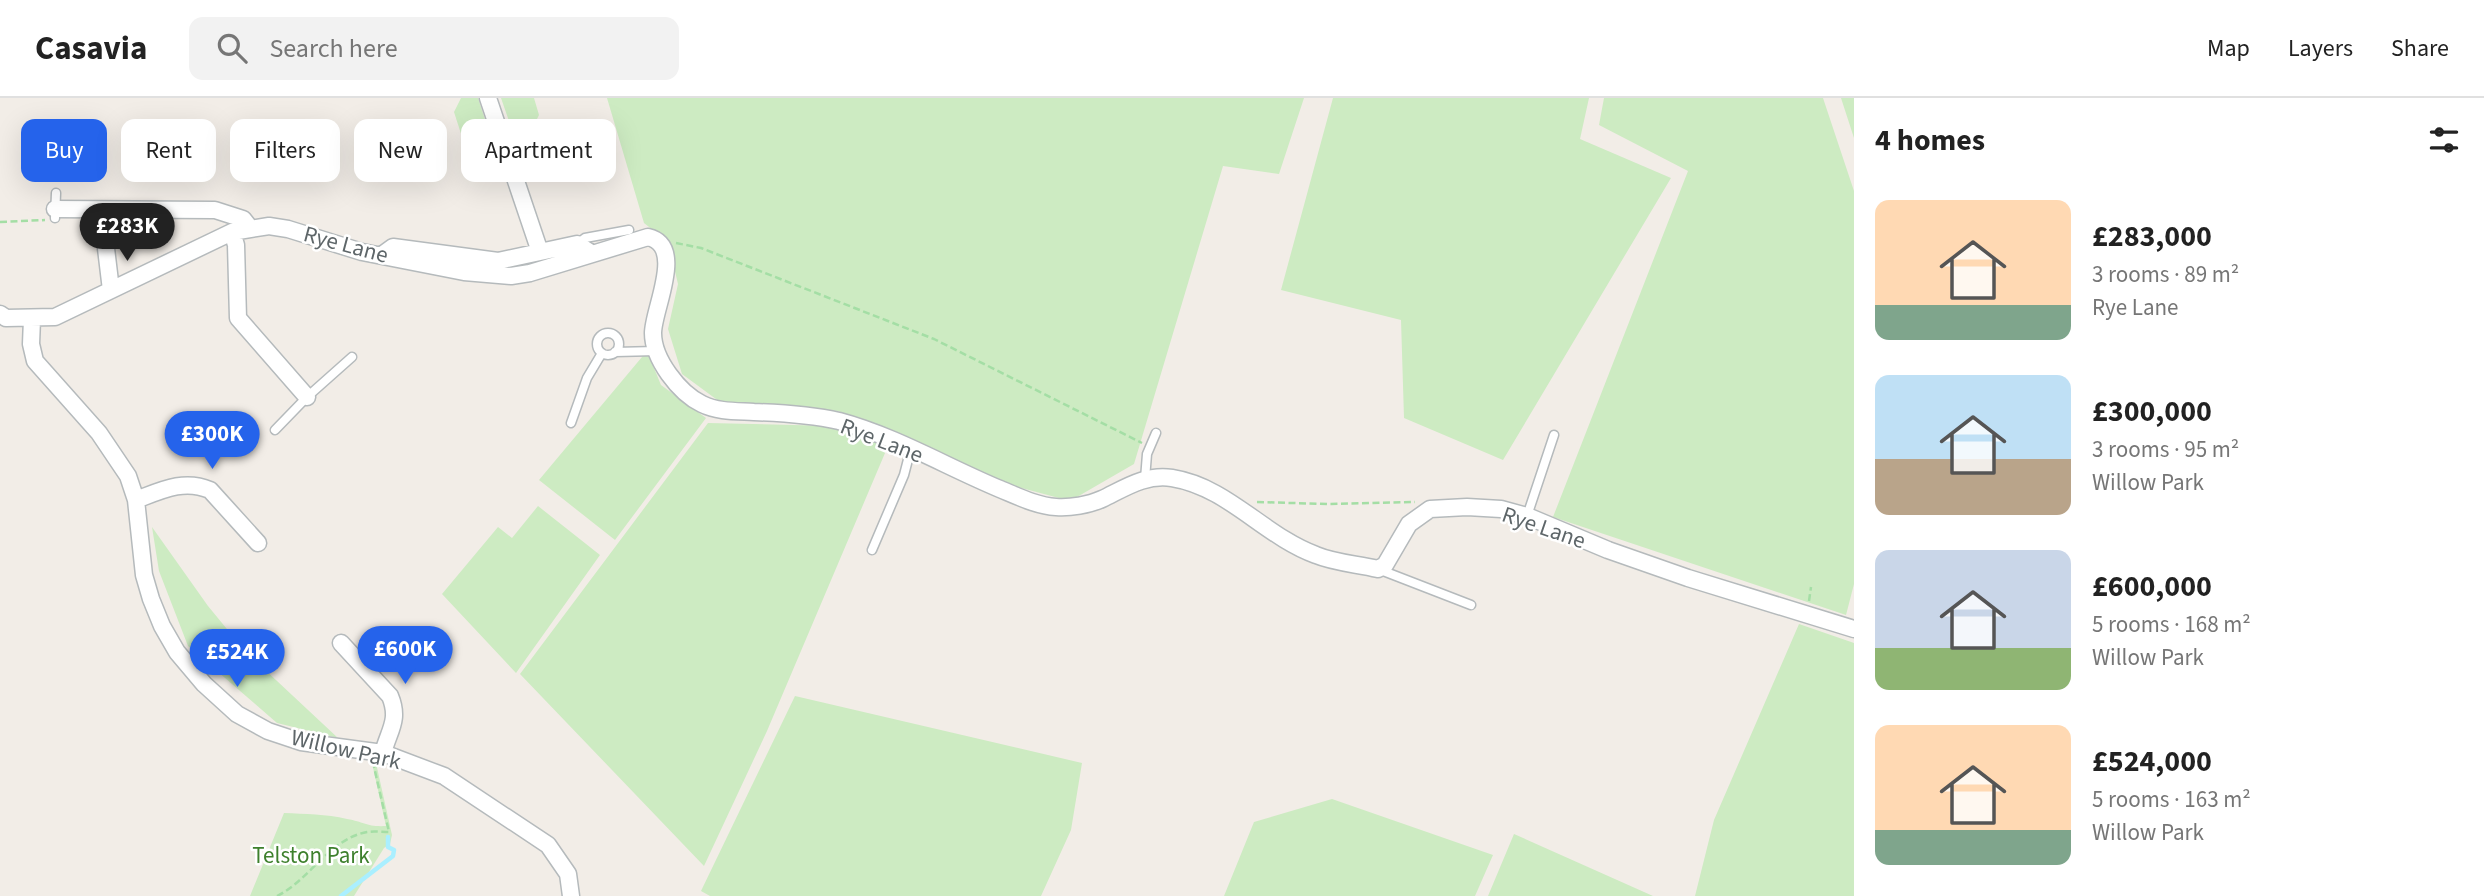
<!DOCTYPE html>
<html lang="en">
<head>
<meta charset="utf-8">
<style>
  :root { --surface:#fff; --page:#f2f2f2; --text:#222; --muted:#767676; --line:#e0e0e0; --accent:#2563eb }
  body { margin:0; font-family:"Source Sans 3",sans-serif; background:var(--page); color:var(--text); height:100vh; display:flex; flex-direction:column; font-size:26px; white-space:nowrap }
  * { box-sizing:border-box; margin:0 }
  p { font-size:23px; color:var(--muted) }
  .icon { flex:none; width:38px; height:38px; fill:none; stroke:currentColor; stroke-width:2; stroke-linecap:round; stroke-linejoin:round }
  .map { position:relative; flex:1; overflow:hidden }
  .drawer { display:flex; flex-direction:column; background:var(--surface); width:630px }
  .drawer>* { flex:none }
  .hud { position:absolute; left:21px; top:21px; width:665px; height:63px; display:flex; gap:14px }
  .price { position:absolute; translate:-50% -60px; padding:0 16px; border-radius:24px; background:var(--accent); color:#fff; font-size:23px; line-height:46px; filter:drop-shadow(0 2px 4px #0008) }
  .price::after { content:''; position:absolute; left:50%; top:42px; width:21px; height:16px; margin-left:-10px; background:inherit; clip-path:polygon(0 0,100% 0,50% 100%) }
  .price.active { background:#222; color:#fff }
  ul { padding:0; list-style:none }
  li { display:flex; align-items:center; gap:21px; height:175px; padding:0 21px }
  li span { display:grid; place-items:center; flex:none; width:196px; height:140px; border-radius:14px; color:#555 }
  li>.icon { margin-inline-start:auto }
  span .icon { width:84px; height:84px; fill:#fffc; stroke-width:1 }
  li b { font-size:30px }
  h2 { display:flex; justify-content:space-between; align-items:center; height:84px; padding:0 21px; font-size:30px }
  .chip { padding:0 24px; border-radius:14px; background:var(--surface); box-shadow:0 7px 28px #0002; font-size:24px; line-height:63px }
  .chip.active { background:var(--accent); color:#fff }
  header { display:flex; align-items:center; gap:42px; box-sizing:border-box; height:98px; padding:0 35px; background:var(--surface); border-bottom:2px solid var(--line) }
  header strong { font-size:33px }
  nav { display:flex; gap:38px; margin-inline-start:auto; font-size:24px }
  .search { width:490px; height:63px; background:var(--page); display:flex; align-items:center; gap:18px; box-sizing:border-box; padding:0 24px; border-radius:14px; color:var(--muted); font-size:26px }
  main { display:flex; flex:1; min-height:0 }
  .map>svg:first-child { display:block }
  .green { fill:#cdebc2 }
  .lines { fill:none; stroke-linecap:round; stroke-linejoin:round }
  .stream { stroke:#aaefff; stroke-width:4.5 }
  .service-casing { stroke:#b5babc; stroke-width:11 }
  .minor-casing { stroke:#b5babc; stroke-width:19 }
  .path { stroke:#a4dea5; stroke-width:2.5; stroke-dasharray:7 3.5; stroke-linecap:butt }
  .service { stroke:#fff; stroke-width:8 }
  .minor { stroke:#fff; stroke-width:16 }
  .labels { text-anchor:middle; stroke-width:5; stroke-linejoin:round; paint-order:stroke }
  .street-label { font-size:23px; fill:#5e6669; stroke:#fff }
  .park-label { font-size:23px; fill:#3e802d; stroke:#fff }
</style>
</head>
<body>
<header>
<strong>Casavia</strong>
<div class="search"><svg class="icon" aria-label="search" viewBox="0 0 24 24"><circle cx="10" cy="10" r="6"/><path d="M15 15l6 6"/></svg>Search here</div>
<nav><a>Map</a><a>Layers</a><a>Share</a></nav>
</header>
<main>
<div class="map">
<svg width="1854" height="798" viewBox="0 0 1854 798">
  <rect width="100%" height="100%" fill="#f2ede7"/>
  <!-- green -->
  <path class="green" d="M461,0H478L497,58L464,45L454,14Z
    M501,0H534L539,17L520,55Z
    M607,0H1304L1279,76L1223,68L1134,366L1070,403L1007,386L838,313L720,304L682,276L668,231L678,186L668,144L644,125Z
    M1333,0H1589L1580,41L1671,80L1503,362L1404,320L1401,222L1281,192Z
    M1604,0H1823L1854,93V486L1846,517L1553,419L1688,73L1599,27Z
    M1841,0H1854V40Z
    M647,253L661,287L706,320L615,442L539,382Z
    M708,325L834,328L888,348L767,633L704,768L520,576Z
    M538,408L600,457L516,575L442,496L498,429L512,440Z
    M152,429L208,508L245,553L338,640L277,625L188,548L159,473Z
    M1799,526L1854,545V798H1695L1714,722Z
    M795,598L1082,665L1071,732L1041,798H710L701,793Z
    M372,665H376L392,737L390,746L384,750L354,798H250L284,715C305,716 326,716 347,721C365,724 366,729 386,728Z
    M1332,701L1493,757L1475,798H1224L1254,724Z
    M1514,736L1653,798H1488Z"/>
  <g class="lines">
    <!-- stream -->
    <path class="stream" d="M341,798L393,758L394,752L388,749V739"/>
    <defs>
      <path id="service" d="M55,120L56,95
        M577,146L585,140L629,132
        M597 246a11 11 0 1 1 22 0a11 11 0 1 1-22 0Z
        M615,254L656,253
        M571,325L587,280L602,255
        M275,332L307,299L352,259
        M1145,381L1147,356L1156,335
        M1527,418L1554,337
        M872,452L904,377L911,350
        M1378,471L1471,507"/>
      <path id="minor" d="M488,0L540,154
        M55,111L215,112L243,121L251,131
        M232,134L236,147L238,220L307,299
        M105,142L111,192
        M382,157L393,149L498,163L577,146L591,155
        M0,216L6,220L55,219L232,134L269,128L288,131L362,154L464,174L511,178L530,175L648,139C686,148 653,211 653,235C653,261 679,295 702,306C718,314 737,313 754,314C782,315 812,317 839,323C895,338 947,369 1000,391C1017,398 1037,408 1056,409C1070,410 1089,407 1102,401C1125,390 1145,376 1172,380C1228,389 1264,438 1316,457C1335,465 1358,466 1378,471L1385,467L1409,426L1430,411L1467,409L1501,411L1527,418L1608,452L1688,480L1854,531
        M32,221L31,246L35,263L99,335L128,378L136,402L144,477L151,501L162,528L177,554L204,586L237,616L268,633L301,644L383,655L444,678L548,747L568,776L571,798
        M136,402C162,392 184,381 210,392L258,445
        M341,545L390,598C400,622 389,632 383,655"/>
    </defs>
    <!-- service casing -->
    <use href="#service" class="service-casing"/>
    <!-- minor casing -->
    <use href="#minor" class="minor-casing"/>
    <!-- path -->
    <path class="path" d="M0,124L45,122
      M676,145L701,150L934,241L1142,345
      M1257,404L1327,406L1415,404
      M1809,503L1811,489
      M277,798C310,782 329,741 367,734C374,733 382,734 389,734L374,669"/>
    <!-- service -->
    <use href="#service" class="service"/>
    <!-- minor -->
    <use href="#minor" class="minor"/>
  </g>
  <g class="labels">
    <!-- street labels -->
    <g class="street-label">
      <text transform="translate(346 146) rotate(15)" y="8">Rye Lane</text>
      <text transform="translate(882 342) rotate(21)" y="8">Rye Lane</text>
      <text transform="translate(1544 429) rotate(19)" y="8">Rye Lane</text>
      <text transform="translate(346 651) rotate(13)" y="8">Willow Park</text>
    </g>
    <!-- park labels -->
    <g class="park-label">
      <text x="311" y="765">Telston Park</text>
    </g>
  </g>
</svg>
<b class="price active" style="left:127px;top:165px">£283K</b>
<b class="price" style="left:212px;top:373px">£300K</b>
<b class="price" style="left:405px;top:588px">£600K</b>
<b class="price" style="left:237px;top:591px">£524K</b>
<div class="hud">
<a class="chip active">Buy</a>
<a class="chip">Rent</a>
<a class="chip">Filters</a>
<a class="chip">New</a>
<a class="chip">Apartment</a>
</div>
</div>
<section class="drawer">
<h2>4 homes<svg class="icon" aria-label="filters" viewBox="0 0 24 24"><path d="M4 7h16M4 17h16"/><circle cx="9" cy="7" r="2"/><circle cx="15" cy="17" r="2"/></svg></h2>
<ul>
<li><span style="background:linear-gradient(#ffd9b3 75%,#7fa58c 0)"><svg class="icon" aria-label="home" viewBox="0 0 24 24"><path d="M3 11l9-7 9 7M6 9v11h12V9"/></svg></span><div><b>£283,000</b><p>3 rooms · 89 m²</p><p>Rye Lane</p></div></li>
<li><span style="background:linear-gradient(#bfe0f5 60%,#b9a48a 0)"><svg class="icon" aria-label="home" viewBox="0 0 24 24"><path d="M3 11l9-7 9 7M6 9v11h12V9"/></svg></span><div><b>£300,000</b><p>3 rooms · 95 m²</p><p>Willow Park</p></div></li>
<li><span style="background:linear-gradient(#c9d6e8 70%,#8fb573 0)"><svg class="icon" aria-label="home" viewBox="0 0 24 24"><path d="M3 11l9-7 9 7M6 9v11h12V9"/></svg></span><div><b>£600,000</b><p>5 rooms · 168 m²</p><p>Willow Park</p></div></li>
<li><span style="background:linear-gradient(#ffd9b3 75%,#7fa58c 0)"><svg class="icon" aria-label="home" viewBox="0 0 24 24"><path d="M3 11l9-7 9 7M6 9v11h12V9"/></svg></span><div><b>£524,000</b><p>5 rooms · 163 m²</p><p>Willow Park</p></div></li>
</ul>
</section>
</main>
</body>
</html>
